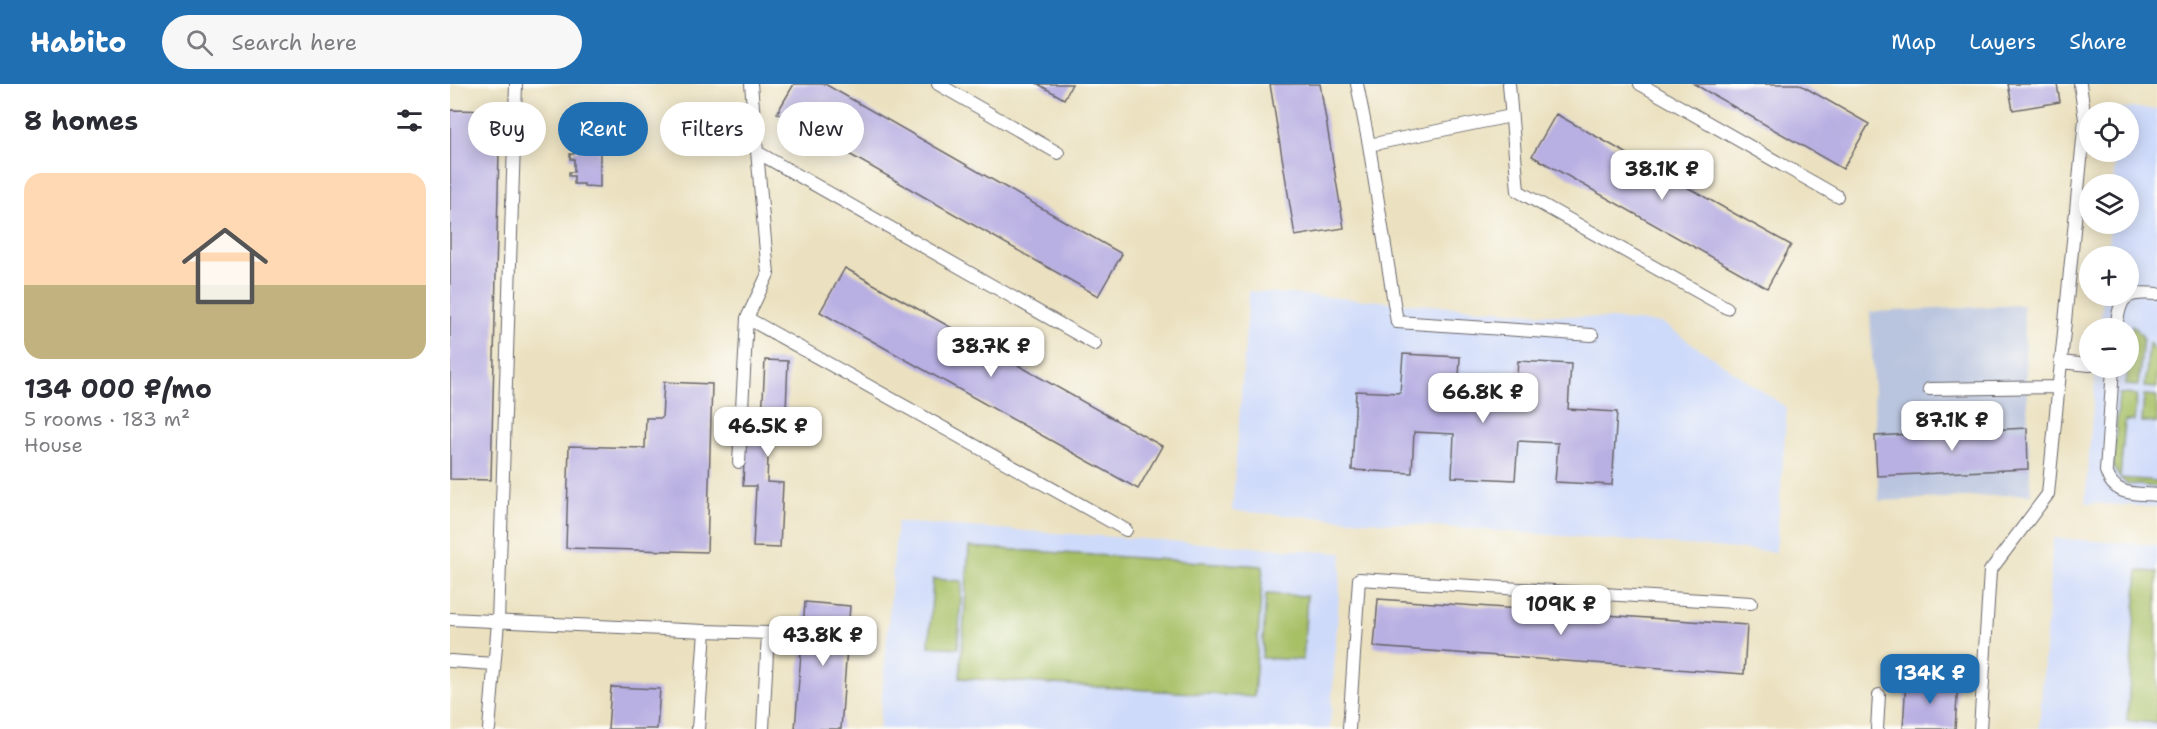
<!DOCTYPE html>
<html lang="en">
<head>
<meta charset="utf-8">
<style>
  :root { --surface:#fff; --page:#f7f7f7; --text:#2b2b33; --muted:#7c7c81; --accent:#1f6fb2 }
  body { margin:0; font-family:"Shantell Sans",sans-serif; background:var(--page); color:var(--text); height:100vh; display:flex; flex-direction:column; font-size:22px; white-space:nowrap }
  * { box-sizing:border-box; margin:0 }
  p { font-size:20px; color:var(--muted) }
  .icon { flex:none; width:33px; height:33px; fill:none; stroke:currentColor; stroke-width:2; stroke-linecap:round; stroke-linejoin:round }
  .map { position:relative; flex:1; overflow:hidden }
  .details { display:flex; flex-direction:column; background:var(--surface); width:450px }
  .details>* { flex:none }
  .hud { position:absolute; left:18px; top:18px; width:570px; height:54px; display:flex; gap:12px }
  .controls { position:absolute; left:1629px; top:18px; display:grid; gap:12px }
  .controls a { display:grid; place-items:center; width:60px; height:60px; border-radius:50%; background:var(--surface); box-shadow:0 3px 15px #0003; font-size:30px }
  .price { position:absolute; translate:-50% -51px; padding:0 14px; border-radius:12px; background:#fff; color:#222; font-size:20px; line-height:39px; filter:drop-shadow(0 2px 3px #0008) }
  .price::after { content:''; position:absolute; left:50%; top:36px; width:18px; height:14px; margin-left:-9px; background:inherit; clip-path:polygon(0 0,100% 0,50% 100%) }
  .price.current { background:var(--accent); color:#fff }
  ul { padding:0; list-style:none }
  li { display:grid; align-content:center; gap:12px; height:318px; padding:0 24px }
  li span { display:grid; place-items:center; height:186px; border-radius:18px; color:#555 }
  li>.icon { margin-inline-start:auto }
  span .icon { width:108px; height:108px; fill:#fffc; stroke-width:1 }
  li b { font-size:26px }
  h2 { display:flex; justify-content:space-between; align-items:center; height:72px; padding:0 24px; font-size:26px }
  .tag { padding:0 21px; border-radius:27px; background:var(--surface); box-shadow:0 3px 15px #0003; font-size:21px; line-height:54px }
  .tag.current { background:var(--accent); color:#fff }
  header { display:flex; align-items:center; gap:36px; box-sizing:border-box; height:84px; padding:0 30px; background:var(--accent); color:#fff }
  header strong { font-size:28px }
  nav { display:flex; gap:33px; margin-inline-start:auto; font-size:21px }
  .search { width:420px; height:54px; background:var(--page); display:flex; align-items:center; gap:15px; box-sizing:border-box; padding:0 21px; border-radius:33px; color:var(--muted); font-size:22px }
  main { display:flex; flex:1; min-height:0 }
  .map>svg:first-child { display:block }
  .built { fill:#cedafa }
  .industrial { fill:#b9c4de }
  .green { fill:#a7c066; stroke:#647150; stroke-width:1.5 }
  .building { fill:#b8afe2 }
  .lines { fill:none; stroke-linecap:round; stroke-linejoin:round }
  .service-casing { stroke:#68656a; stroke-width:14 }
  .service { stroke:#fff; stroke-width:12 }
</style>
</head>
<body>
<header>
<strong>Habito</strong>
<div class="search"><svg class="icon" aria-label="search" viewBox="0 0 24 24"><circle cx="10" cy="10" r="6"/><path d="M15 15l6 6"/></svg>Search here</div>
<nav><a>Map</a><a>Layers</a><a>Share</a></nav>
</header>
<main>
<section class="details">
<h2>8 homes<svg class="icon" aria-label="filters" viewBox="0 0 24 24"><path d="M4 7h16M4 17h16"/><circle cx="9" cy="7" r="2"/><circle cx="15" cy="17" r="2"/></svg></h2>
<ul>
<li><span style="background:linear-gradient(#ffd9b3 60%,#c2b280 0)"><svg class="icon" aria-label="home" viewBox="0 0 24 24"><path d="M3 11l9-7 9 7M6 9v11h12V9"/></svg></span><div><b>134 000 ₽/mo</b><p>5 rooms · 183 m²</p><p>House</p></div></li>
</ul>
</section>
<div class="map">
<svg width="1707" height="645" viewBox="0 0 1707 645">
  <rect width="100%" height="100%" fill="#fdfcf7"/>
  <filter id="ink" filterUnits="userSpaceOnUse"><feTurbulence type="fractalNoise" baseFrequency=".0167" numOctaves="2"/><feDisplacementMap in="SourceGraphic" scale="12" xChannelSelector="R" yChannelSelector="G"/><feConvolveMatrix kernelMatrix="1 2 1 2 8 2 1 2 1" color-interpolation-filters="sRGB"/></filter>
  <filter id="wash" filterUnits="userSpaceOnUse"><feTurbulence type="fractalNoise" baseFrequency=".008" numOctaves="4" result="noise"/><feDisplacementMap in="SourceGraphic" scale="24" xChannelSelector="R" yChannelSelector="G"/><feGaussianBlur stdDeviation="1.35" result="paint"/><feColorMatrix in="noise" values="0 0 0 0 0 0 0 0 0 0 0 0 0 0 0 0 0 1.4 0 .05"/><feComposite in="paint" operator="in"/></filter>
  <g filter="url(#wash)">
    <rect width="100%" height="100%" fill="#ebe1c0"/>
    <!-- built -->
    <path class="built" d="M1670,24L1707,25V423L1635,419L1646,284H1678V244H1650L1653,212H1678V172H1657L1660,140H1678V100H1663L1666,68H1678V28H1670Z
      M799,207L1212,239L1337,324L1326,468L782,427Z
      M447,438L892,469L880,645H429Z
      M1603,454L1707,461V645H1589Z"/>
    <!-- industrial -->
    <path class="industrial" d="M1573,221L1581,410L1429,417L1420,228Z"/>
    <!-- green -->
    <path class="green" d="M1682,241L1693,253L1688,302L1676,301Z
      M1699,259L1707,268V304L1695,303Z
      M1669,310L1687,311L1684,337H1675L1670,394L1707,397V403L1677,400L1670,394L1663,383Z
      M1694,311L1707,312V339L1692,338Z
      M519,463L813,482L804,613L510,594Z
      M1688,487L1707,488V639L1677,637Z
      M483,495L512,497L508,564L479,562Z
      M816,510L857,512L853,576L812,574Z"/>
    <g id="blocks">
      <!-- building -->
      <path class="building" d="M344,0H375L672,170L648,212L327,29Z
        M588,0H622L614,15Z
        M820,0H870L894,144L845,152Z
        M1244,0H1349L1419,40L1393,85Z
        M1558,0H1607L1610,18L1563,26Z
        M0,26L50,27L41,396L0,395Z
        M1106,30L1341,161L1317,204L1082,72Z
        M135,65H150V103L134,102V100H124V92H119V88H124V75H120V70H124V66L135,67Z
        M395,184L712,362L688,405L370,228Z
        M953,270L1010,273L1008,316L1065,320L1068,277L1121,280L1118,325L1167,328L1162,401L1105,398L1108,359L1068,357L1065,396L1002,393L1004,350L964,348L962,389L902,386L906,307L950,309Z
        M315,276L338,277L335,350H319L317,398L333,399L330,464L303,463L306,402H293L295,353L311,354Z
        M214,298L262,300L257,468L116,464L119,362L195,364L196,334H212Z
        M1577,344L1578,385L1427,392L1425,352Z
        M928,515L1297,541L1294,590L924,563Z
        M355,518L400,522L391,645H345Z
        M1456,595L1508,598L1505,645H1453Z
        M161,603L210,605L207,645H158Z"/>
    </g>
  </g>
  <g filter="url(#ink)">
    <use href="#blocks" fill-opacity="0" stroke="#68656a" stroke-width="1.5"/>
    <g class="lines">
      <defs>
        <path id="service" d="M488,0L608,69
          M907,0L919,61L947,238L1142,251
          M1059,0L1068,107L1277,224
          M1190,0L1387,112
          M919,61L1061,32
          M307,68L645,260
          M297,234L676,446
          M1666,244C1670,213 1674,207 1707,210
          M1610,278L1640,281
          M1663,284L1656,387C1664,413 1685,409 1707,411
          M1479,305L1608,303
          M289,378L297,234L318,190L301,0
          M0,535L255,547L248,645
          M255,547L318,549L313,645
          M0,577L44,580
          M39,645L48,538L66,0
          M899,645L909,495L1301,519
          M1427,645L1429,611
          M1530,645L1540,487L1598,410L1635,35L1630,0"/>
      </defs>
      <!-- service casing -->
      <use href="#service" class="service-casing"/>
      <!-- service -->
      <use href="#service" class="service"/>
    </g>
  </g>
</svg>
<div class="controls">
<a><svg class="icon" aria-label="locate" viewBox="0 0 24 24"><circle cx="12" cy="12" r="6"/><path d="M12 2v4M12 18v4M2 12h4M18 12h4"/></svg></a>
<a><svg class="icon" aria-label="layers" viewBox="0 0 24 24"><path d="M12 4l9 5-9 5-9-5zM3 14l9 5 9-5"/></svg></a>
<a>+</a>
<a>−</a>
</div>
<b class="price" style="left:1212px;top:117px">38.1K ₽</b>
<b class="price" style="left:541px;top:294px">38.7K ₽</b>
<b class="price" style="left:1033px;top:340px">66.8K ₽</b>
<b class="price" style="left:1502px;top:368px">87.1K ₽</b>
<b class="price" style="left:318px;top:374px">46.5K ₽</b>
<b class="price" style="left:1111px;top:552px">109K ₽</b>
<b class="price" style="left:373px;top:583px">43.8K ₽</b>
<b class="price current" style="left:1480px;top:621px">134K ₽</b>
<div class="hud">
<a class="tag">Buy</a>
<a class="tag current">Rent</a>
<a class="tag">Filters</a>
<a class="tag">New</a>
</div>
</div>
</main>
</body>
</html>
